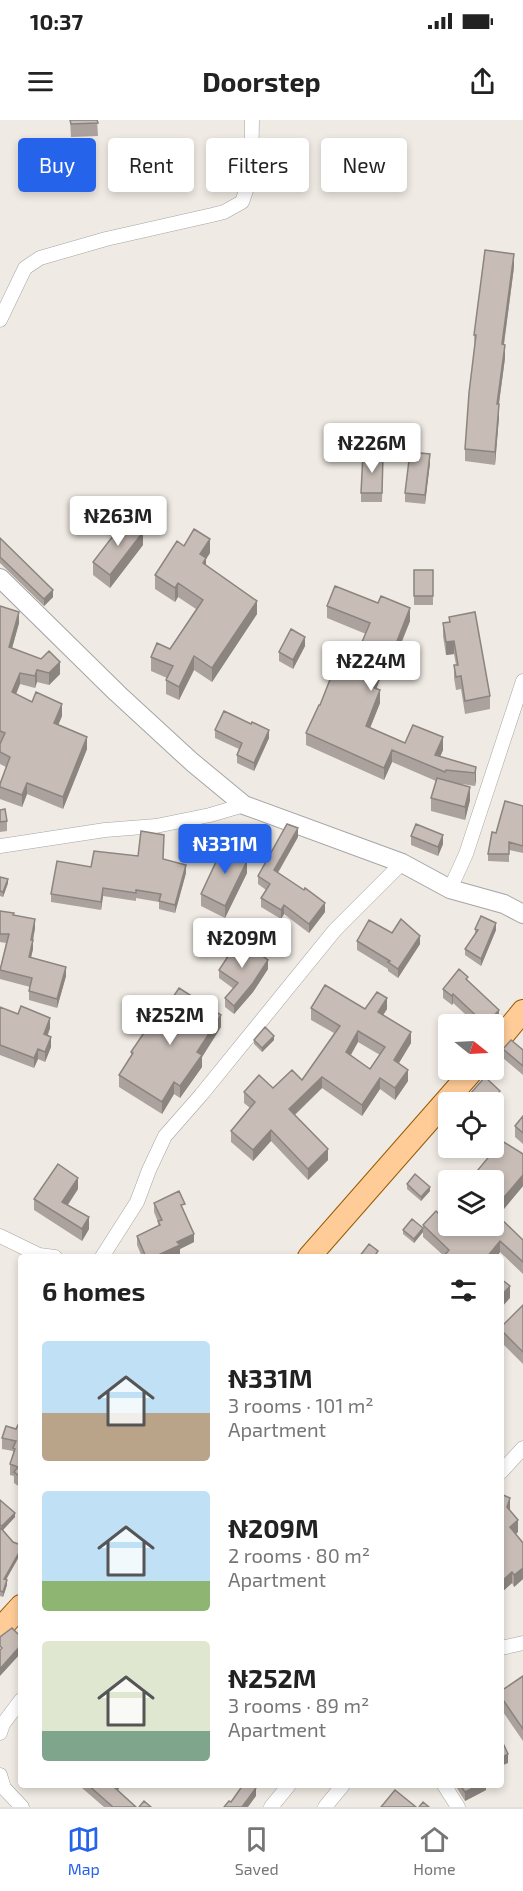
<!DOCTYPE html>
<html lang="en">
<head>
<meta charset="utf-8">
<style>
  :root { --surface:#fff; --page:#f6f6f6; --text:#222; --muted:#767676; --line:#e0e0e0; --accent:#2563eb }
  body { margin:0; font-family:"Exo 2",sans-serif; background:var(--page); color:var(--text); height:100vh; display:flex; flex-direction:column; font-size:22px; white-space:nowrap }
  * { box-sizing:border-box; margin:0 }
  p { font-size:20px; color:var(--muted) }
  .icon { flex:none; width:33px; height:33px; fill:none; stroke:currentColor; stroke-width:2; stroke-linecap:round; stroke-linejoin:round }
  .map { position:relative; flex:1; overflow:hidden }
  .sheet { position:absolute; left:18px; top:1134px; width:486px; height:534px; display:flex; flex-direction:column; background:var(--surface); border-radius:6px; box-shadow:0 3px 9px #0003 }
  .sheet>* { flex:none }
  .hud { position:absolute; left:18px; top:18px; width:488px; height:54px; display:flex; gap:12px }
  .needle { width:39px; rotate:108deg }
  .fabs { position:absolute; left:438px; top:894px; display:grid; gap:12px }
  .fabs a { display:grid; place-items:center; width:66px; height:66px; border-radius:6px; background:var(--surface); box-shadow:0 3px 9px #0003; font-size:30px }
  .price { position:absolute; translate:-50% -51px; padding:0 14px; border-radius:6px; background:#fff; color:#222; font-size:20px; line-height:39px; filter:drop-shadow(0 2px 3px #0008) }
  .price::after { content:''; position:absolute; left:50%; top:36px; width:18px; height:14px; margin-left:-9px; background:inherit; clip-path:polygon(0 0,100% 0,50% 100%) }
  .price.active { background:var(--accent); color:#fff }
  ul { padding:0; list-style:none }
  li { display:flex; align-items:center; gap:18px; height:150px; padding:0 24px }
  li span { display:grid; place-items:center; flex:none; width:168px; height:120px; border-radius:6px; color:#555 }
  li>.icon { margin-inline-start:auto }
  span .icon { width:72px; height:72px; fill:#fffc; stroke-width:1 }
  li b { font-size:26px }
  h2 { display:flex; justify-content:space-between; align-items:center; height:72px; padding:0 24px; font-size:26px }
  .tag { padding:0 21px; border-radius:6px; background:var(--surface); box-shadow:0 3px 9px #0003; font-size:21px; line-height:54px }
  .tag.active { background:var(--accent); color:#fff }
  .status { display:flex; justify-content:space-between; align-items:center; height:42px; padding:0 30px; background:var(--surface); direction:ltr }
  .status svg { height:16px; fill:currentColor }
  header { display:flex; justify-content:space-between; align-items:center; height:78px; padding:0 24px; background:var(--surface); font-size:27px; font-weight:700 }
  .tabs { display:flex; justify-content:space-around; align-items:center; height:84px; border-top:2px solid var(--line); background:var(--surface); font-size:16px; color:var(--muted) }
  .tabs a { display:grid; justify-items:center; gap:3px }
  .tabs .active { color:var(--accent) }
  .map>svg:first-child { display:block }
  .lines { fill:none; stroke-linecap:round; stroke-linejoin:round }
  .minor-casing { stroke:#a5a5a5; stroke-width:15 }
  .tertiary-casing { stroke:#a5a5a5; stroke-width:20 }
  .primary-casing { stroke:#975b00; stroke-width:24 }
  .minor { stroke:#fff; stroke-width:14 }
  .tertiary { stroke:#fff; stroke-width:18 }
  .primary { stroke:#ffcc98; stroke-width:22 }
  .wall { fill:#aba29d; fill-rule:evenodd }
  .shaded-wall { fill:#8b847f }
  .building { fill:#c7bcb6; stroke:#8b847f; stroke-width:1.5; fill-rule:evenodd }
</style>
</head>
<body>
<div class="status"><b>10:37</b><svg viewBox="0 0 49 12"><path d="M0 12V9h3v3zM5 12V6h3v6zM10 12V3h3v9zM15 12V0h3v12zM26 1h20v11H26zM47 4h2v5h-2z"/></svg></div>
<header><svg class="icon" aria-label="menu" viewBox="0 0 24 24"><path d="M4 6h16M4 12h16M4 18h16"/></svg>Doorstep<svg class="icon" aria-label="share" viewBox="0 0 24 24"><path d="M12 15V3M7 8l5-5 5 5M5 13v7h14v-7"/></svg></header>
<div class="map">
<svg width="523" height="1687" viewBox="0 0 523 1687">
  <rect width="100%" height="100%" fill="#efeae3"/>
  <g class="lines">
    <defs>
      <path id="minor" d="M0,200L25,148L40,138L106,119L212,95L224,92L242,82L251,56L252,0
        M0,726L105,710L156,706L210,695L244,685
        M450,769L466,734L523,561
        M0,1116L39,1135L55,1137
        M102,1137L137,1082L149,1050L165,1016L201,975L335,810L402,743
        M501,1352L523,1328
        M501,1528L523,1523
        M0,1613L3,1604L21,1580
        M0,1655L4,1668L22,1687
        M444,1665L458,1687
        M271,1687L289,1665
        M325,1687L343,1665"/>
      <path id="tertiary" d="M0,458L117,573L192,642L244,685L402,743L450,769L504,784L523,794"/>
      <path id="primary" d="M494,926L523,891
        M309,1137L473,950
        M0,1509L21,1486"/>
    </defs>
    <!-- minor casing -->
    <use href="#minor" class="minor-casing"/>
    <!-- tertiary casing -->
    <use href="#tertiary" class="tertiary-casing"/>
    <!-- primary casing -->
    <use href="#primary" class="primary-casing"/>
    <!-- minor -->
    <use href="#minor" class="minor"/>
    <!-- tertiary -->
    <use href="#tertiary" class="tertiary"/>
    <!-- primary -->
    <use href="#primary" class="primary"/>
  </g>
  <!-- wall -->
  <path class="wall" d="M70,0H97L98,16L71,17Z
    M514,147L504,225L505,238L499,284V297L495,345L465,341V329L475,228L474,215Z
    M383,335L382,382H361V373Z
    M430,343L425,384L405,382V373Z
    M0,418L53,477L44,486L0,443Z
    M143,425L110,468L93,455V442Z
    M210,433L206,439V446L257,494L212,562L194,550L179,580L166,574V560L167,558L151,551V537L170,529L196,489L178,477L175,482L155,469V455Z
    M414,450H433V485H414Z
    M0,486L19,503L12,528L60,554L49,565L37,562L35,568L20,564L16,574L62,596L58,605L87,629L63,689L27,674L22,687L0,679V664L6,647L0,644Z
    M327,486L410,501L388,556L382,554L376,569L380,583L370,608L405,623L443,630L440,637L476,647V660L475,666L462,664L470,680L465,700L431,691V678L436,661L392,642L384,660L306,625V613L320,585L338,554L354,541L366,514L327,498Z
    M449,497L490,576V589L465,594L461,569L456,570L454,558V545H456L454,534L446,535L443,516V503L449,502Z
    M305,526L293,549L279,541V532Z
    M215,610L269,618L254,651L237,643V635L239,629L215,618Z
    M523,686V733L509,730V742L488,741V734L496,713Z
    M0,690L7,701V711L0,712Z
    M411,716L443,724L438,736L411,725Z
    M298,717L278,753L325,792L309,813L284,794L281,799L261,787V778L266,770L258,764V756Z
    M164,723L163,739L186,753L175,793L159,789V782L136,778V781L103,776L101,790L51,782V774L138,736Z
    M227,731L244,739L247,753L225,798L201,786V774Z
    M0,757L8,763L3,777L0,776Z
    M0,791L14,795L35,808L33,820V829L31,837L66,856L57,888L29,880V871L30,867L0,859V849L6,823L0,822Z
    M475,809L496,810L481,846L465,835V829L475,814Z
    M392,813L420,824L398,858L388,851V849L357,830V821Z
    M226,834L268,849L253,872L234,894L225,887V878L234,869L219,858V850L226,839Z
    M468,861L499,899L494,904H476L453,883L452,885L443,878V869Z
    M0,887L50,908L48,915L51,927L45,942L38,939L34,948L0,935Z
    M311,888L387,889L383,895L411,923L399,943L408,961L395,980L380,969L362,996L322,968L295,995L328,1040L308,1060L271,1021L253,1041L231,1022V1011L250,988L244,983V972L273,968L302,960L334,913L311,900ZM358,922L380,935L370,949L351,935Z
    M156,903L221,907L202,937V947L180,978L174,974L162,994L119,967V955L131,936V932Z
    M254,920H274L262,932L254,924Z
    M503,929L523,930V955L503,938Z
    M470,974L500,980L494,982H470Z
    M523,996V1024L515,1017V1006Z
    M523,1034V1066L498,1096L523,1120V1154L500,1132L497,1137H443L444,1136L423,1117V1105L448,1106L494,1060H472V1057Z
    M407,1064L430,1071L421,1081L407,1069Z
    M78,1069L68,1085L89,1109L82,1121L34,1090V1079Z
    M154,1083L185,1093L194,1122L180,1129V1134L173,1137H142L137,1125V1116L158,1106V1102L154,1092Z
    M403,1110L423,1112L414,1123L403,1114Z
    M523,1185V1244L501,1222V1207Z
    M21,1306V1368L14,1363V1356L10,1355V1344L13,1335V1331L2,1329V1318Z
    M501,1374L510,1391L518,1412L516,1414L523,1423V1459L514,1467L512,1463L501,1473Z
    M0,1380L15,1397L3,1410L13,1422L21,1425V1433L6,1460L7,1465L3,1477L0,1476Z
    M523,1556V1621L501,1589V1571Z
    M82,1665H120V1667L118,1670L136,1687H104L82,1668Z
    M455,1665H486V1670L465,1681Z"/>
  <!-- shaded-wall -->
  <path class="shaded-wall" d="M514,134V147L502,237V224Z
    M505,225V238L497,297V284Z
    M499,284V297L495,345V332Z
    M430,334V343L425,384V375Z
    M143,412V425L110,468V455Z
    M210,419V433L206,439V452L203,457L200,434Z
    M178,463V477L175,482V468Z
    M53,470V477L44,486V479Z
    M257,481V494L212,562V548Z
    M410,488V501L388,556V544Z
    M19,492V503L9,539V527Z
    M305,517V526L293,549V540Z
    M454,521V534L446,535V522Z
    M194,536V550L179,580V567Z
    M382,541V554L372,580V567Z
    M60,542V554L49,565V553Z
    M37,550V562L35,568V556Z
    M20,553V564L12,584V572Z
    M380,570V583L366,618V606Z
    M62,584V596L54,615V603Z
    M269,610V618L254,651V643Z
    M87,617V629L63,689V677Z
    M443,617V630L435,648V635Z
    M392,630V642L384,660V648Z
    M476,647V660L475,666V653Z
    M27,663V674L22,687V675Z
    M470,667V680L465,700V687Z
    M298,708V717L274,759V750Z
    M443,715V724L438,736V727Z
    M244,729V741L240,737Z
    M247,741V753L225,798V786Z
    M186,745V753L175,793V785Z
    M8,759V763L3,777V772Z
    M103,768V776L101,790V782Z
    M325,783V792L309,813V804Z
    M284,785V794L281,799V790Z
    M35,799V808L32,825L33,820V829L29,846V837Z
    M496,803V810L481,846V839Z
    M420,816V824L398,858V849Z
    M268,840V849L253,872L234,894V886Z
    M66,847V856L57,888V879Z
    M453,874V883L452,885V876Z
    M387,878V889L378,903V892Z
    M499,890V899L494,905L486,904Z
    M221,895V907L202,937V947L180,978V966L197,932Z
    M50,898V908L44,924V914Z
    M358,911V922L346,943V932Z
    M411,912V923L394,951V940Z
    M274,916V920L262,932V928Z
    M51,917V927L45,942V932Z
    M38,929V939L34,948V938Z
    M408,950V961L395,980V968Z
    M322,957V968L289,1000V989Z
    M380,958V969L362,996V985Z
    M174,962V974L162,994V982Z
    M500,971V980L494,987V982H489Z
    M271,1010V1021L253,1041V1030Z
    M328,1029V1040L308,1060V1049Z
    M523,1055V1066L494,1101V1089Z
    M78,1058V1069L62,1093V1082Z
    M430,1067V1071L421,1081V1077Z
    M89,1097V1109L82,1121V1109Z
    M423,1108V1112L414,1123V1119Z
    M194,1114V1122L180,1129V1134L173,1137H154L177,1122Z
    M500,1121V1132L497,1137H487Z
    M510,1166V1178L501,1188V1176Z
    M510,1378V1390L507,1399V1387Z
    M15,1393V1397L2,1411V1406Z
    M518,1400V1412L510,1419V1407Z
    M21,1429V1433L4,1463V1459Z
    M523,1448V1459L514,1467V1455Z
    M512,1452V1463L501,1473V1462Z
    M7,1460V1465L3,1477V1472Z
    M21,1525V1533L0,1556V1549Z
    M508,1634V1643L501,1646V1638Z
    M115,1665H120V1667L114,1675V1667Z
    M479,1665H486V1670L465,1681V1672Z
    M256,1668V1676L248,1687H242Z"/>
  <!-- building -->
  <path class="building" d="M70,0H97L98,3L71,4Z
    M485,130L514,134L502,224L505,225L497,284H499L495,332L465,329L469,273L476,215H474Z
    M410,332L430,334L425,375L405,373Z
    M363,334L383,335L382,373H361Z
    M126,399L143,412L110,455L93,442Z
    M194,409L210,419L200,434L206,438L203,443L257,481L212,548L194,536L179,567L166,560L173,546L151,537L157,523L170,529L203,480L178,463L175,468L155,455L177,421L184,426Z
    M0,418L53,470L44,479L0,437Z
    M414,450H433V476H414Z
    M335,466L378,483L381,476L410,488L388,544L382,541L372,567L380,570L366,606L405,623L413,605L443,617L435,635L476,647L475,653L446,650L445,652L392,630L384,648L306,613L319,585H320L333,552L338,554L344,538L354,541L370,503L327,486Z
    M0,486L19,492L9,527L41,539L49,531L60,542L49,553L37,550L35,556L20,553L12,572L32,582L36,572L62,584L54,603L87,617L63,677L27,663L22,675L0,667V664L10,637L0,632V624L5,613L0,611Z
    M475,492L490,576L465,581L461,556L456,557L454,545H458L454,521L446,522L443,503L450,502L449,497Z
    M291,509L305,517L293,540L279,532Z
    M224,591L251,604L252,602L269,610L254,643L237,635L242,623L215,610Z
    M437,658L470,667L465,687L431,678Z
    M505,681L523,686V726L509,722V734H488L492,712L496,713Z
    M5,689L7,701L0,702V690Z
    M287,704L298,708L274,750L304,770L305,768L325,783L309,804L284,785L281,790L261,778L270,764L258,756Z
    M416,704L443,715L438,727L411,716Z
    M141,711L164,715L163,739L186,745L175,785L159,781L161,774L136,770V773L103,768L101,782L51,774L57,741L91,747L94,731L138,736Z
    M231,723L244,729L240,737L247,741L225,786L201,774L222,729L227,731Z
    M0,757L8,759L3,772L0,771Z
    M0,791L14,793L13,795L35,799L31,820H33L29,837L66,847L57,879L29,871L32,858L0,850L9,814H0Z
    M481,796L496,803L481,839L465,829L478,810L475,809Z
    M401,799L420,816L398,849L388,842L390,841L357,821L369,800L392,813Z
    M238,818L268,840L253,863L234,886L225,878L238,863L219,850L229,835L226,834Z
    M459,849L468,857L466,859L499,890L486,904H485L453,874L452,876L443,869Z
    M325,865L365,889L377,872L387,878L378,892L411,912L394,940L408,950L395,968L380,958L362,985L322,957L289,989L328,1029L308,1049L271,1010L253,1030L231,1011L255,982L244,972L259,955L273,968L292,950L302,960L340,906L311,888ZM358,911L385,927L370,949L346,932Z
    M179,868L221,895L197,932L202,935L180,966L174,962L162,982L119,955L133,933L131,932L152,901L156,903Z
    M21,886L50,898L44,914L51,917L45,932L38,929L34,938L0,925V887L18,894Z
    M265,907L274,916L262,928L254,920Z
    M511,920L523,930V946L503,929Z
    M485,957L500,971L489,982H479L470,974Z
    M523,996V1013L515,1006Z
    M502,1021L523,1034V1055L494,1089V1060H476L472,1057Z
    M58,1044L78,1058L62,1082L89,1097L82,1109L34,1079Z
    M415,1054L430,1067L421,1077L407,1064Z
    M179,1071L185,1084L181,1085L194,1114L177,1122L180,1125L154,1137H146L137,1116L160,1105L158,1101L162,1100L154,1083Z
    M448,1083V1106H494V1092L523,1120V1142L500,1121L487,1137H443L449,1130L423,1105L436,1091L438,1093Z
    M412,1099L423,1108L414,1119L403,1110Z
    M369,1124L378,1131L374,1137H359Z
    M501,1159L510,1166L501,1176Z
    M523,1185V1232L501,1210V1207Z
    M18,1305L21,1306V1357L14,1352L18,1347L10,1344L15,1329L13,1328L16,1321L2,1318L6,1306L16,1309Z
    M501,1374L510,1378L507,1387L518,1400L510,1407L523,1423V1448L514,1455L512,1452L501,1462Z
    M0,1380L15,1393L2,1406L0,1405Z
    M0,1407L13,1422L21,1425V1429L4,1459L7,1460L3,1472L0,1471Z
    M12,1508L21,1517V1525L0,1549V1530L2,1528L0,1526V1517Z
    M523,1556V1609L501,1577V1571Z
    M501,1619L508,1634L501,1638Z
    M88,1665H115L114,1667L136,1687H113Z
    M243,1665H252L256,1668L242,1687H224L229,1681L231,1682Z
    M460,1665H479L465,1672Z
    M395,1670L416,1687H381Z
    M144,1681L151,1687H139Z
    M423,1682L429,1687H419Z"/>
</svg>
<div class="fabs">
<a><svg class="needle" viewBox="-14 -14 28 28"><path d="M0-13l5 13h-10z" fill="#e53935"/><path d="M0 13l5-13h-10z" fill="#767676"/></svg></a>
<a><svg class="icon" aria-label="locate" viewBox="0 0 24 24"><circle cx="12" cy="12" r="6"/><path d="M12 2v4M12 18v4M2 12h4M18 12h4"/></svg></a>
<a><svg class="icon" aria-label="layers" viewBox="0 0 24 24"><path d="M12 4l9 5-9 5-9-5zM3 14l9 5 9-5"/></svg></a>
</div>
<b class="price" style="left:372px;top:354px">₦226M</b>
<b class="price" style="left:118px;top:427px">₦263M</b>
<b class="price" style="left:371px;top:572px">₦224M</b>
<b class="price active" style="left:225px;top:755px">₦331M</b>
<b class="price" style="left:242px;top:849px">₦209M</b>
<b class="price" style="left:170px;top:926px">₦252M</b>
<div class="hud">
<a class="tag active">Buy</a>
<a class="tag">Rent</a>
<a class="tag">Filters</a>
<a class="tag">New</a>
</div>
<section class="sheet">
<h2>6 homes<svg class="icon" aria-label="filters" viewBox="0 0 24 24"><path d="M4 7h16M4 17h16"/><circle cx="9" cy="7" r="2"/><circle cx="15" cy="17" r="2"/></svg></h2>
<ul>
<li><span style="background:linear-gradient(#bfe0f5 60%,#b9a48a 0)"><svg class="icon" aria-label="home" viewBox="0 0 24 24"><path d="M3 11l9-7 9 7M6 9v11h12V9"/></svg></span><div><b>₦331M</b><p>3 rooms · 101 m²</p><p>Apartment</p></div></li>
<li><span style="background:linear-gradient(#bfe0f5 75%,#8fb573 0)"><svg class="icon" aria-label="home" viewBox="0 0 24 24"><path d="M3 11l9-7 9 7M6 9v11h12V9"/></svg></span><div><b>₦209M</b><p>2 rooms · 80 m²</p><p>Apartment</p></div></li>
<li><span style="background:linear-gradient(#dfe7d0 75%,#7fa58c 0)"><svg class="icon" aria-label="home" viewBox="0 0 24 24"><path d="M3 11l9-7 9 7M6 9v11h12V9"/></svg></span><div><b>₦252M</b><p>3 rooms · 89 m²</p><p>Apartment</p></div></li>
</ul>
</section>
</div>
<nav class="tabs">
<a class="active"><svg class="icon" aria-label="map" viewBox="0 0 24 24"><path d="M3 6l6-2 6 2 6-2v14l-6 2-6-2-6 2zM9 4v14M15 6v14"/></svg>Map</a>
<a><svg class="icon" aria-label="saved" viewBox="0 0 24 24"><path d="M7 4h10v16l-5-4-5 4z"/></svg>Saved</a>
<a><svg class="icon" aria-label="home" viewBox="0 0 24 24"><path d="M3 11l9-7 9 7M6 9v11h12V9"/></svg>Home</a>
</nav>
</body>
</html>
